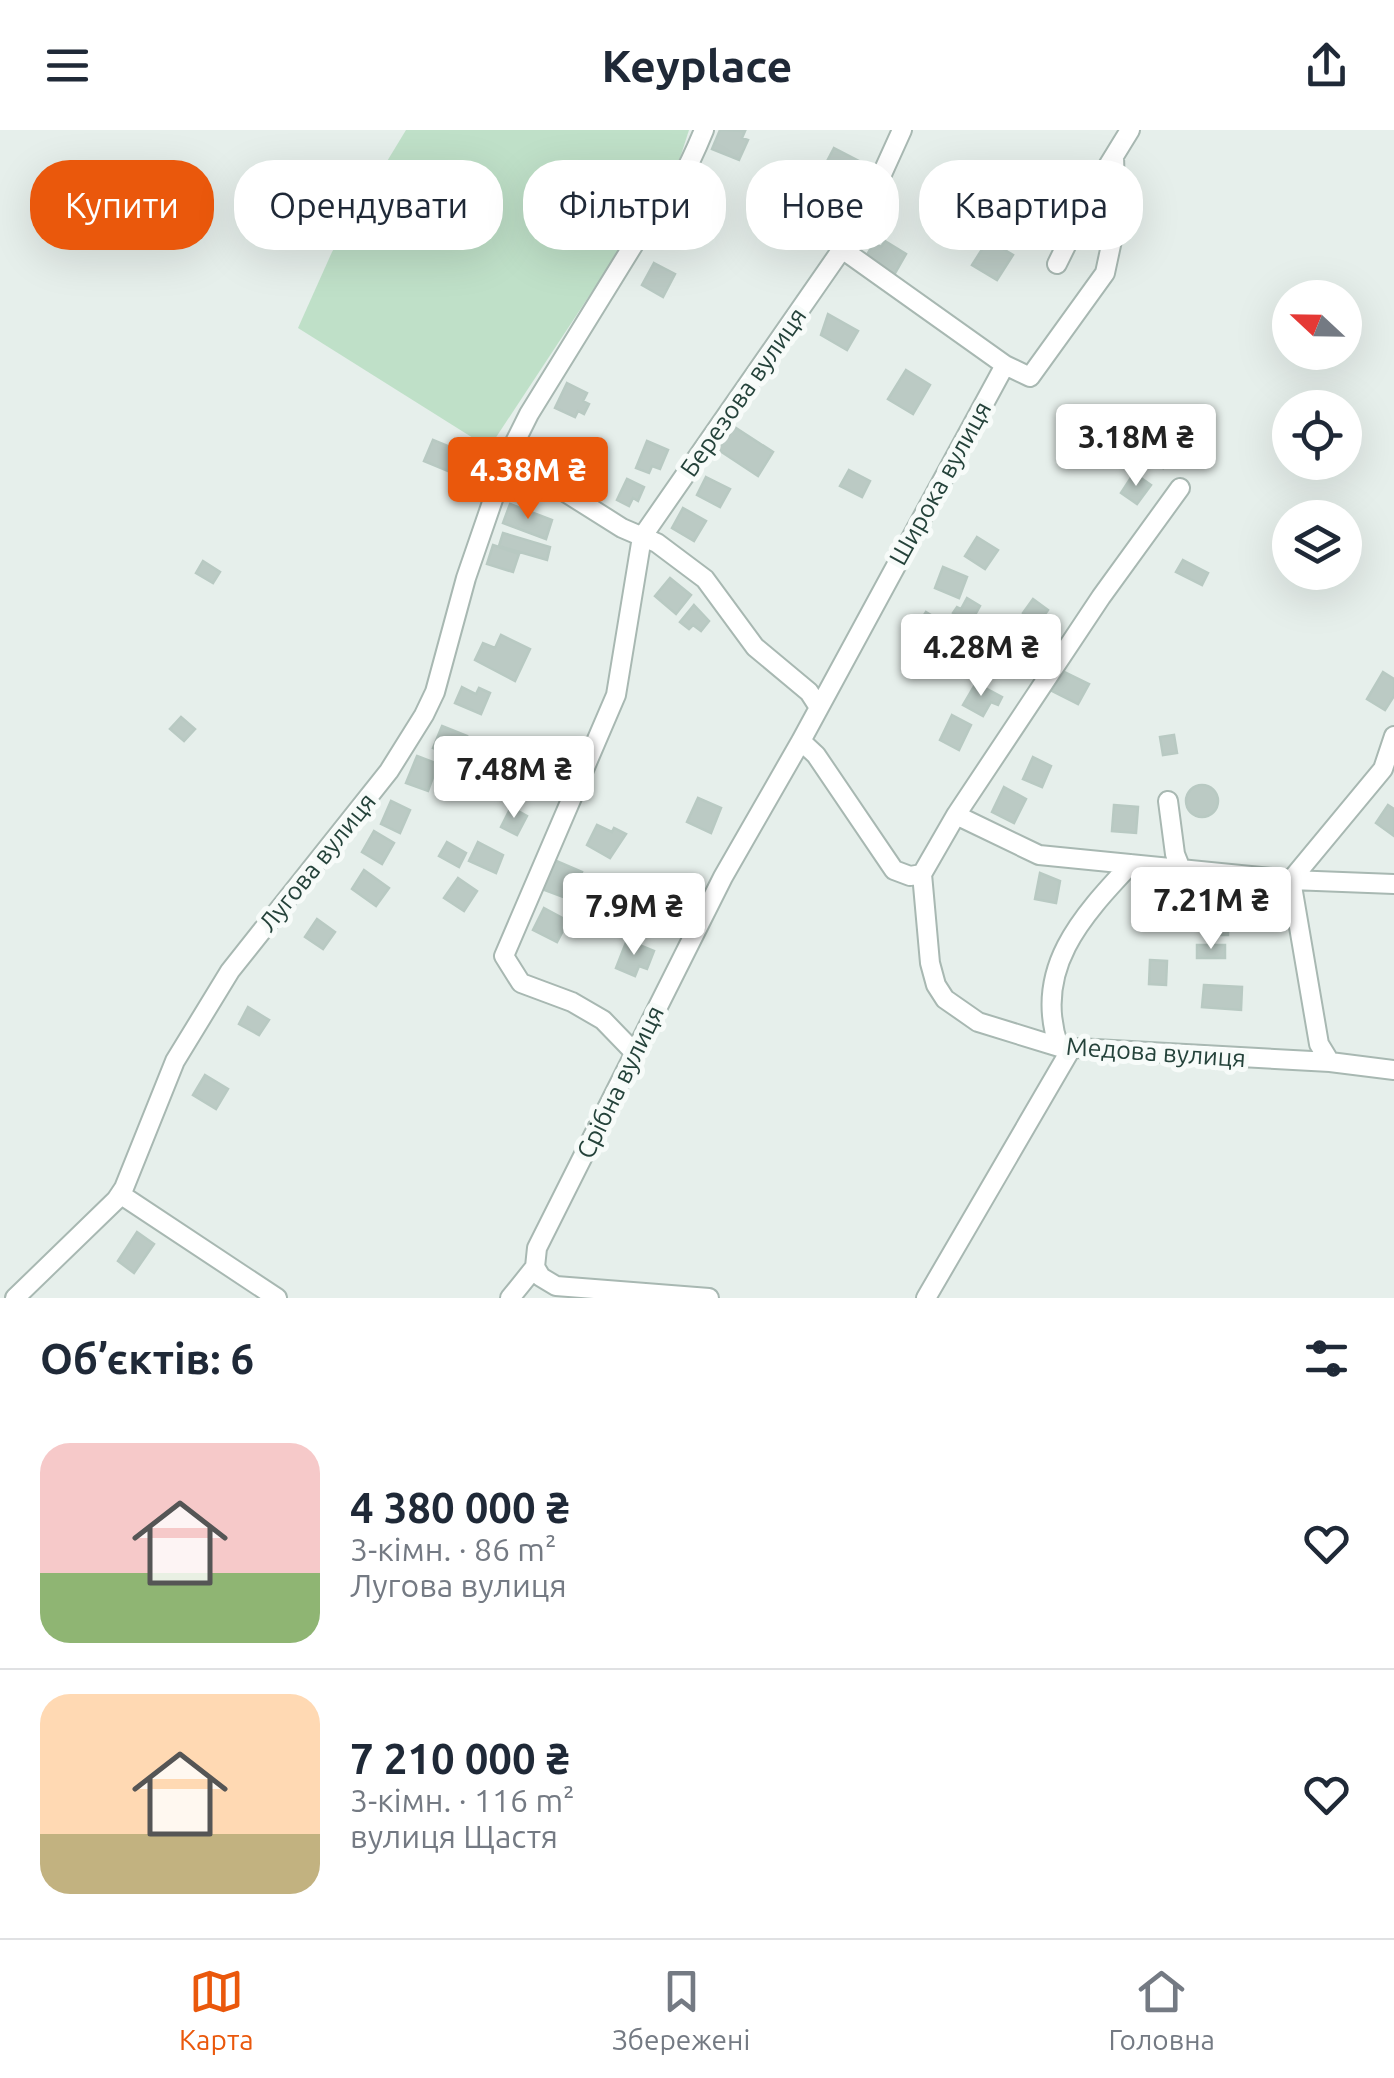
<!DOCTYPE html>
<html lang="uk">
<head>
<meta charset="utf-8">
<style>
  :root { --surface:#fff; --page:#f6f6f7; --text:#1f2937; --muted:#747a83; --line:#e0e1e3; --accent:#ea580c }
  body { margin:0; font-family:Ubuntu,sans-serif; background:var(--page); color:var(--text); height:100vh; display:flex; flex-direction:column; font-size:38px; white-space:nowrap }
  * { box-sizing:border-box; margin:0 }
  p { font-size:32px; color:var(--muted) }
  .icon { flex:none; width:55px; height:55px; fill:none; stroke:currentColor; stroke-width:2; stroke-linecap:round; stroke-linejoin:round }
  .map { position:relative; height:1168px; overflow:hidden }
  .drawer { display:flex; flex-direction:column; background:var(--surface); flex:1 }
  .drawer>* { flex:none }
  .top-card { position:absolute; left:30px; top:30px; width:1335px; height:90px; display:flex; gap:20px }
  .needle { width:65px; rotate:292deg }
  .tools { position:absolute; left:1272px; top:150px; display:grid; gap:20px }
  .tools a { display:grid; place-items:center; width:90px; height:90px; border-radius:50%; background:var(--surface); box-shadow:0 10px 40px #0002; font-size:50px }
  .price { position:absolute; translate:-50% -85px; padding:0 22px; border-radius:10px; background:#fff; color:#222; font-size:32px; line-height:65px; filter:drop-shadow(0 2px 5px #0008) }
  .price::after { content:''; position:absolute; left:50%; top:60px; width:30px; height:22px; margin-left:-15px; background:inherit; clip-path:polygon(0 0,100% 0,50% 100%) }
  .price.current { background:var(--accent); color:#fff }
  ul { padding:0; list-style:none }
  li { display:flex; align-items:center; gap:30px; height:250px; padding:0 40px }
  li+li { border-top:2px solid var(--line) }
  li span { display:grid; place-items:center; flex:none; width:280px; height:200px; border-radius:30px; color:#555 }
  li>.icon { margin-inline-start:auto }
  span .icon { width:120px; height:120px; fill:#fffc; stroke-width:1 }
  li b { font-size:42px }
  h2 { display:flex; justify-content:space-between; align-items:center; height:120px; padding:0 40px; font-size:42px }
  .pill { padding:0 35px; border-radius:40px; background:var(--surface); box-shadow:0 10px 40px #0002; font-size:35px; line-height:90px }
  .pill.current { background:var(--accent); color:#fff }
  header { display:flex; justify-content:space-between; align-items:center; height:130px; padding:0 40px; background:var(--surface); font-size:45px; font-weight:600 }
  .menu { display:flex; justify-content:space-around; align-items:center; height:140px; border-top:2px solid var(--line); background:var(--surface); font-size:28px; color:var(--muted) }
  .menu a { display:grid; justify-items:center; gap:5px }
  .menu .current { color:var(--accent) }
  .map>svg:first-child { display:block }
  .green { fill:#bfe0c8 }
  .building { fill:#bbcac4; stroke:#b8c9c2; stroke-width:2.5 }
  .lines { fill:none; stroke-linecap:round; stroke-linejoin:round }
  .minor-casing { stroke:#a8b8b2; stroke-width:22 }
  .minor { stroke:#fff; stroke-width:18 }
  .labels { text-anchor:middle; stroke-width:10; stroke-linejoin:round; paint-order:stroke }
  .street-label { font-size:25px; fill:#24423a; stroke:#f7fbf9 }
</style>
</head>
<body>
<header><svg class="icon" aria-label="menu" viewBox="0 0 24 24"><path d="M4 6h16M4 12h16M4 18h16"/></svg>Keyplace<svg class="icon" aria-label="share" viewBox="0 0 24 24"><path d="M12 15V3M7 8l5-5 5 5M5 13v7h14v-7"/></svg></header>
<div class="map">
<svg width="1394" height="1168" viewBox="0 0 1394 1168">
  <rect width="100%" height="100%" fill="#e6efeb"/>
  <!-- green -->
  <path class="green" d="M406,0H689L680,28L489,318L298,198L332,122Z"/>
  <!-- building -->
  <path class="building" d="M720,0L745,1L742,8L748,10L739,30L712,19Z
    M834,18L859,31L848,52L823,39Z
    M1020,68L1039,80L1025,103L1002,90Z
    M988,110L1013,125L997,150L972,135Z
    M885,111L906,124L894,145L865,128L874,113L881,117Z
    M654,133L675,144L663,167L642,155Z
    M828,184L858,201L847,220L821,205Z
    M906,240L930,255L913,284L888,269Z
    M567,253L587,263L583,271L589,274L584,284L578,281L575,287L555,278Z
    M733,296L773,322L758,346L717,319Z
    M1157,301L1166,307L1160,315L1173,323L1163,338L1142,323Z
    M433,310L467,324L458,345L424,331Z
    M647,311L668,320L660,339L652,336L649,343L636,338Z
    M849,340L870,351L862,367L840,356Z
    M1134,343L1151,355L1137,374L1121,363Z
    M706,347L730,359L720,377L697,365Z
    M627,349L644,357L638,371L633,368L629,376L617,370Z
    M510,374L552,390L546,409L503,393Z
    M683,378L706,391L694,411L672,398Z
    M503,403L550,417L547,430L499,416Z
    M977,407L998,420L985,439L965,426Z
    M493,415L519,424L513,442L487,434Z
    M1183,430L1208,443L1202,455L1176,442Z
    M203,431L220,442L213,453L196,443Z
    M943,437L967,447L959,468L935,458Z
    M670,448L691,465L676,484L655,466Z
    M967,468L980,476L970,494L953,483L957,477L961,479Z
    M1033,469L1048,480L1038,494L1023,483Z
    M694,475L709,491L701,501L693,495L689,499L680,492Z
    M926,482L944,493L927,519L909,508Z
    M501,505L530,519L515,551L475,530L483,513L495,518Z
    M1062,541L1089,554L1078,574L1052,561Z
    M1383,542L1394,549V566L1385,580L1367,569Z
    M976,553L1002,567L998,575L991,572L983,586L963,575Z
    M462,557L476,564L479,558L490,563L481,584L455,573Z
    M952,585L971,595L959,620L940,610Z
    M181,587L195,599L184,611L170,599Z
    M442,596L467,606L461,621L454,618L451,625L433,618Z
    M1174,605L1177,623L1163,625L1160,607Z
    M522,622L537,629L524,659L508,652Z
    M417,626L438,634L428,661L406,653Z
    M1033,627L1051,636L1042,657L1023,649Z
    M1186 671a16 16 0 1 1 32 0a16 16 0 1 1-32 0Z
    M1004,657L1026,669L1014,693L992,682Z
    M698,668L721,678L711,703L687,692Z
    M391,671L410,680L400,703L381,694Z
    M1114,675L1138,677L1136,703L1112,701Z
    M1388,675L1394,679V706L1376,693Z
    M511,677L527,686L517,705L501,697Z
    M597,695L612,702L614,698L626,704L610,728L587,715Z
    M374,701L394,713L382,734L362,722Z
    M447,712L466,723L459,737L439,726Z
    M478,712L503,725L496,743L469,731Z
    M554,730L582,742L571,770L542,759Z
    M364,740L389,758L376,776L352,759Z
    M1040,743L1060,751L1056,773L1035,769Z
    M458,748L477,761L464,781L444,768Z
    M1212,757L1227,759L1226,775L1211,774Z
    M1166,759L1188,760L1187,781L1166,780Z
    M544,778L568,791L557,812L533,800Z
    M1204,782L1229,783L1228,805H1204Z
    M317,789L335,802L323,819L305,807Z
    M627,810L654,821L647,839L639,836L635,846L616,838Z
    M1197,815H1225V828H1197Z
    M1150,830L1167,831L1166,855L1149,854Z
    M1204,855L1242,857L1241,880L1202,877Z
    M248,877L269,890L259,905L239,894Z
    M205,945L228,959L216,979L193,965Z
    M137,1102L154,1114L134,1143L118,1131Z"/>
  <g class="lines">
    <defs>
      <path id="minor" d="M842,119L1005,235L1030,247L1105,143L1116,92L1114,26
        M1057,134L1095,57L1130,0
        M508,326L622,398L657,413L705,449L755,517L809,562L818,576
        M1180,358L1101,467L956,685L922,744L930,833L936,855L945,869L978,892L1059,917L1330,932L1394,940
        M801,611L816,625L894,740L910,746L922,744
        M1168,671L1175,724L1181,739
        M956,685L1039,725L1291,750L1394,754
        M1291,750L1319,914L1330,932
        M1291,750L1383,639L1394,606
        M1059,917C1032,840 1082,786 1131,734
        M633,921L603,890L572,872L521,853L504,826L616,565L642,407L842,119L878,53L902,0
        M120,1064L277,1168
        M535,1137L541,1147L556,1156L709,1168
        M15,1168L116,1070L124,1058L175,931L230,841L389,641L424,585L435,562L466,448L508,326L529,284L642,101C672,71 688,39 704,0
        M510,1168L535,1137L537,1118L723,747L801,611L1005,235
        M926,1168L1071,919"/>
    </defs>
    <!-- minor casing -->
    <use href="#minor" class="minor-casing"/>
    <!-- minor -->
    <use href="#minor" class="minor"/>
  </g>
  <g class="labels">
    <!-- street labels -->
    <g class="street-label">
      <text transform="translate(743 262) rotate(-55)" y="9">Березова вулиця</text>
      <text transform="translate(940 353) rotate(-61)" y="9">Широка вулиця</text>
      <text transform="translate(317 732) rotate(-51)" y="9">Лугова вулиця</text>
      <text transform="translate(1156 922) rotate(4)" y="9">Медова вулиця</text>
      <text transform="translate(620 952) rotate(-64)" y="9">Срібна вулиця</text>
    </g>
  </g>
</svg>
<div class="tools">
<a><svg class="needle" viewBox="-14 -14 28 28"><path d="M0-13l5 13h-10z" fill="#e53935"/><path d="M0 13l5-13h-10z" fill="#747a83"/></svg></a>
<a><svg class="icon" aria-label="locate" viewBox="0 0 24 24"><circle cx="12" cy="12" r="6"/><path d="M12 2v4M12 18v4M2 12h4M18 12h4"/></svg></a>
<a><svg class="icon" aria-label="layers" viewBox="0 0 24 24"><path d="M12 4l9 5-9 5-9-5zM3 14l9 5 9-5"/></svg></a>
</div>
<b class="price" style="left:1136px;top:359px">3.18M ₴</b>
<b class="price current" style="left:528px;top:392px">4.38M ₴</b>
<b class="price" style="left:981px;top:569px">4.28M ₴</b>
<b class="price" style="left:514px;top:691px">7.48M ₴</b>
<b class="price" style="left:1211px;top:822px">7.21M ₴</b>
<b class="price" style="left:634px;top:828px">7.9M ₴</b>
<div class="top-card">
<a class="pill current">Купити</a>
<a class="pill">Орендувати</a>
<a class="pill">Фільтри</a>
<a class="pill">Нове</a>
<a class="pill">Квартира</a>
</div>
</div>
<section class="drawer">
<h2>Об’єктів: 6<svg class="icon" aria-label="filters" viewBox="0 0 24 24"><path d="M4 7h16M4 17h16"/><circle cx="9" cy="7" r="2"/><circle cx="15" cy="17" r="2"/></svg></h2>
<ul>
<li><span style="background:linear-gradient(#f6c9c9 65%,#8fb573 0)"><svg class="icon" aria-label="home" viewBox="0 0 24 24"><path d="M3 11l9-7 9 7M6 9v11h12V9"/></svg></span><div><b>4 380 000 ₴</b><p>3-кімн. · 86 m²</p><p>Лугова вулиця</p></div><svg class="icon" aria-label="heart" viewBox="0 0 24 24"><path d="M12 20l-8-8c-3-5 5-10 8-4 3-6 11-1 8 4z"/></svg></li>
<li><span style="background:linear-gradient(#ffd9b3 70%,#c2b280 0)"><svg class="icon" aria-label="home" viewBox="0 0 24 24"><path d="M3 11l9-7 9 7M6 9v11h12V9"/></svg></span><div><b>7 210 000 ₴</b><p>3-кімн. · 116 m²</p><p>вулиця Щастя</p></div><svg class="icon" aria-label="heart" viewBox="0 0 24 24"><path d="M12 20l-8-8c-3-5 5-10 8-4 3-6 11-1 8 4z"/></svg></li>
</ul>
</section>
<nav class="menu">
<a class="current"><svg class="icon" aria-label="map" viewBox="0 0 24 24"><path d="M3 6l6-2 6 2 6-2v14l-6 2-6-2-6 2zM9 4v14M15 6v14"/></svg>Карта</a>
<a><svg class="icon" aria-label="saved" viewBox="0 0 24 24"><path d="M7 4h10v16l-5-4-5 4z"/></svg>Збережені</a>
<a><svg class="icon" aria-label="home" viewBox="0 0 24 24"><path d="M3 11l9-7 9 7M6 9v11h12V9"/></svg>Головна</a>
</nav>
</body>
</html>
